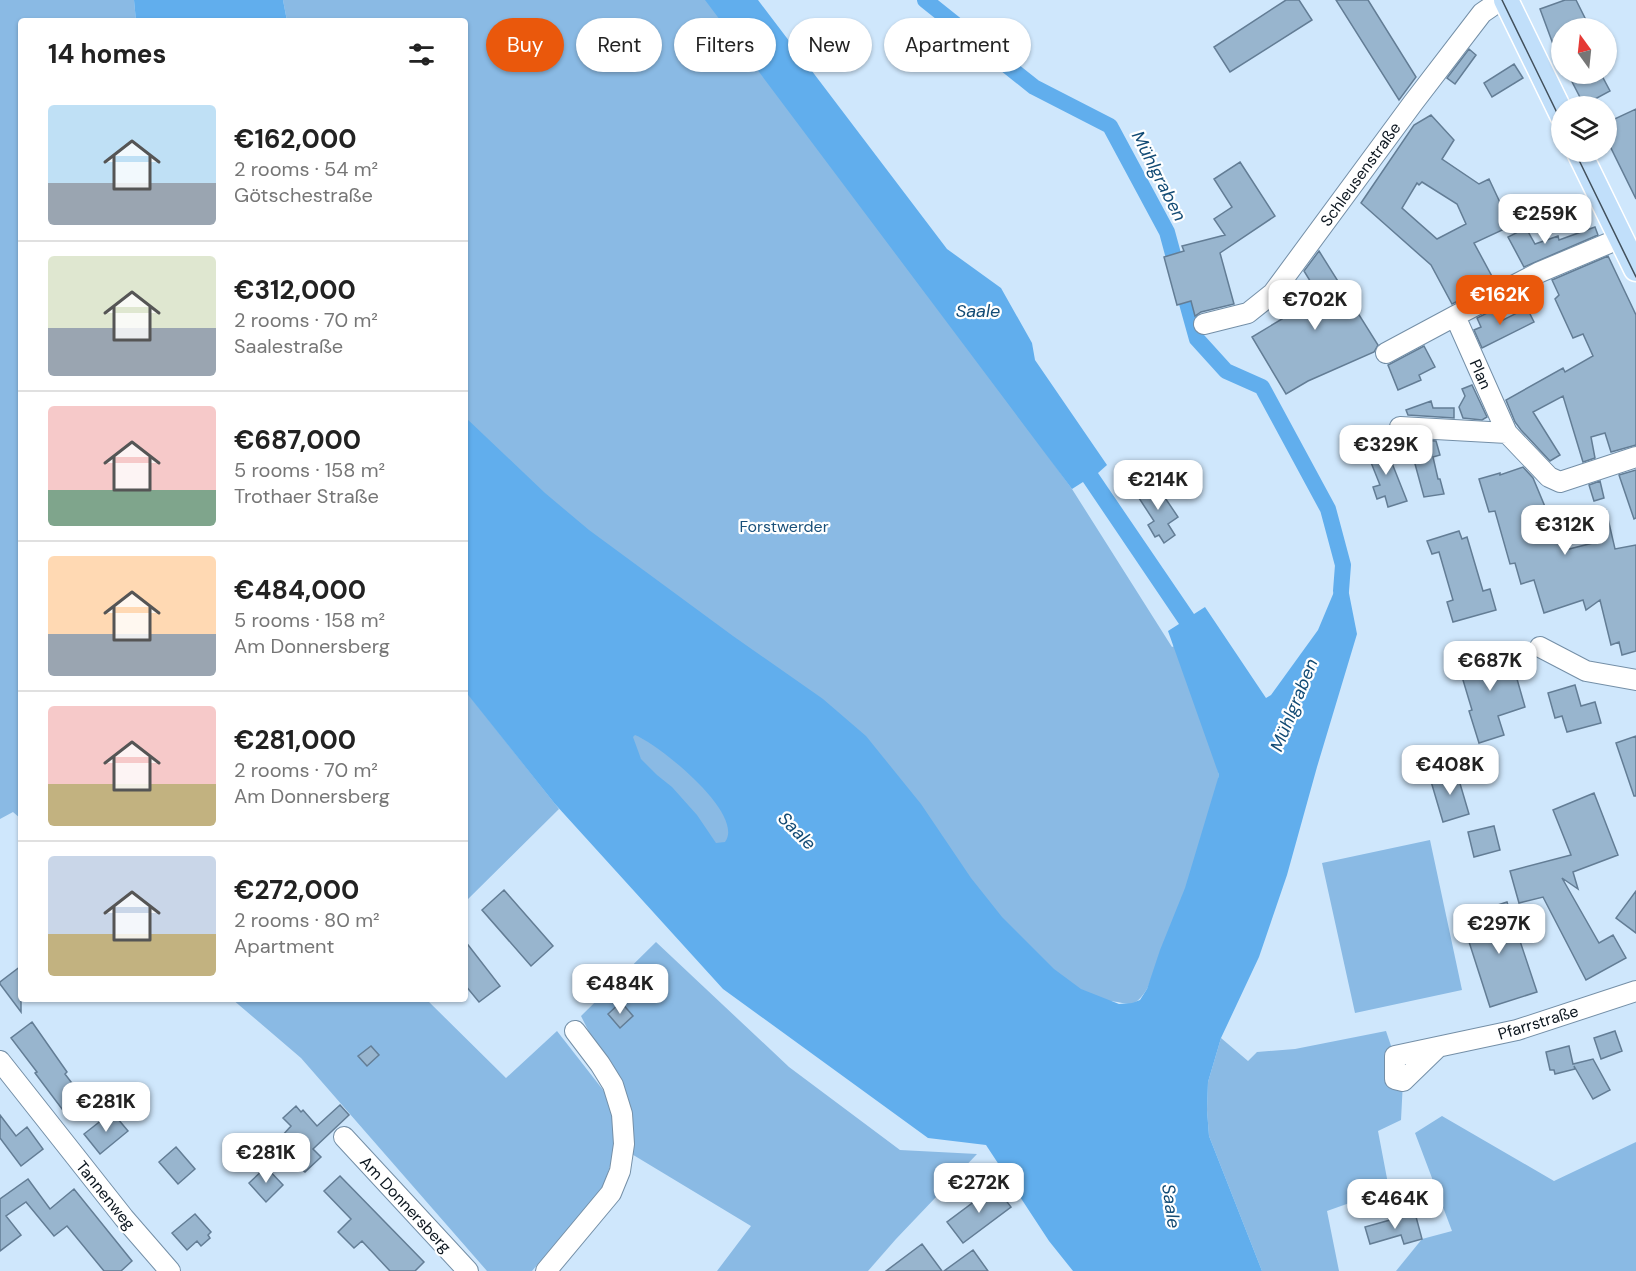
<!DOCTYPE html>
<html lang="en">
<head>
<meta charset="utf-8">
<style>
  :root { --surface:#fff; --page:#f2f2f2; --text:#222; --muted:#767676; --line:#e0e0e0; --accent:#ea580c }
  body { margin:0; font-family:"DM Sans",sans-serif; background:var(--page); color:var(--text); height:100vh; display:flex; flex-direction:column; font-size:22px; white-space:nowrap }
  * { box-sizing:border-box; margin:0 }
  p { font-size:20px; color:var(--muted) }
  .icon { flex:none; width:33px; height:33px; fill:none; stroke:currentColor; stroke-width:2; stroke-linecap:round; stroke-linejoin:round }
  .map { position:relative; flex:1; overflow:hidden }
  .panel { position:absolute; left:18px; top:18px; width:450px; height:984px; display:flex; flex-direction:column; background:var(--surface); border-radius:6px; box-shadow:0 2px 4px #0004 }
  .panel>* { flex:none }
  .top-card { position:absolute; left:486px; top:18px; width:570px; height:54px; display:flex; gap:12px }
  .needle { width:39px; rotate:345deg }
  .controls { position:absolute; left:1551px; top:18px; display:grid; gap:12px }
  .controls a { display:grid; place-items:center; width:66px; height:66px; border-radius:50%; background:var(--surface); box-shadow:0 2px 4px #0004; font-size:30px }
  .price { position:absolute; translate:-50% -51px; padding:0 14px; border-radius:12px; background:#fff; color:#222; font-size:20px; line-height:39px; filter:drop-shadow(0 2px 3px #0008) }
  .price::after { content:''; position:absolute; left:50%; top:36px; width:18px; height:14px; margin-left:-9px; background:inherit; clip-path:polygon(0 0,100% 0,50% 100%) }
  .price.selected { background:var(--accent); color:#fff }
  ul { padding:0; list-style:none }
  li { display:flex; align-items:center; gap:18px; height:150px; padding:0 30px }
  li+li { border-top:2px solid var(--line) }
  li span { display:grid; place-items:center; flex:none; width:168px; height:120px; border-radius:6px; color:#555 }
  li>.icon { margin-inline-start:auto }
  span .icon { width:72px; height:72px; fill:#fffc; stroke-width:1 }
  li b { font-size:26px }
  h2 { display:flex; justify-content:space-between; align-items:center; height:72px; padding:0 30px; font-size:26px }
  .tag { padding:0 21px; border-radius:27px; background:var(--surface); box-shadow:0 2px 4px #0004; font-size:21px; line-height:54px }
  .tag.selected { background:var(--accent); color:#fff }
  .map>svg:first-child { display:block }
  .green { fill:#8abae4 }
  .water { fill:#61aeed; fill-rule:evenodd }
  .lines { fill:none; stroke-linecap:round; stroke-linejoin:round }
  .canal { stroke:#61aeed; stroke-width:16 }
  .building { fill:#98b5ce; stroke:#637d95; stroke-width:1.5; fill-rule:evenodd }
  .minor-casing { stroke:#748fa7; stroke-width:22 }
  .major-casing { stroke:#fff; stroke-width:27 }
  .minor { stroke:#fff; stroke-width:20 }
  .major { stroke:#c1dffa; stroke-width:24 }
  .tram { stroke:#42505c; stroke-width:1.5 }
  .labels { text-anchor:middle; stroke-width:4.5; stroke-linejoin:round; paint-order:stroke }
  .street-label { font-size:16px; fill:#0c161f; stroke:#fff }
  .park-label { font-size:16px; fill:#19507a; stroke:#fff }
  .water-label { font-size:18px; font-style:italic; fill:#124b75; stroke:#fff }
</style>
</head>
<body>
<div class="map">
<svg width="1636" height="1271" viewBox="0 0 1636 1271">
  <rect width="100%" height="100%" fill="#cfe7fc"/>
  <!-- green -->
  <path class="green" d="M0,0H134L136,21H21V819L13,812L0,819Z
    M283,0H716L1072,489L1172,647L1185,642L1219,775L1205,847L1147,989C1131,1015 1124,998 1103,1002L684,838L465,441V21H287Z
    M465,690L559,809L465,902Z
    M1430,840L1462,990L1355,1013L1322,863Z
    M656,942L789,1067L900,1150L977,1154L896,1239L868,1271H717L751,1226L630,1153L629,1112L581,1016Z
    M232,999H426L506,1078L557,1031L614,1104L619,1139L603,1187L532,1271H487L301,1058Z
    M1386,1031L1403,1081L1401,1120L1378,1131L1389,1189L1327,1211L1339,1271H1262L1209,1136L1207,1110L1208,1082L1221,1038L1248,1061L1257,1052L1295,1049Z
    M1442,1116L1554,1181L1636,1142V1271H1396L1422,1239L1452,1231L1415,1133Z"/>
  <!-- water -->
  <path class="water" d="M134,0H283L287,21H136Z
    M705,0H758L947,249L1001,288L1032,343L1035,360L1107,465L1098,473L1194,614L1205,607L1266,698L1271,695L1318,630L1344,568L1357,634L1317,767L1287,875L1259,957L1221,1038L1208,1082L1207,1110L1209,1136L1262,1271H1073L1049,1241L986,1145L928,1138L723,989L555,804L465,691V417L545,493L589,530L733,636L823,699L866,736L921,804L971,878L1002,917L1054,969L1081,989L1119,1004L1132,1003L1140,1000L1147,989L1160,950L1185,888L1219,775L1168,631L1179,624L1083,482L1072,489ZM635,735C658,744 746,814 725,842L716,843L697,815L672,787L657,775L641,759L633,737Z"/>
  <g class="lines">
    <!-- canal -->
    <path class="canal" d="M925,0L1034,87L1110,126L1167,232L1173,254
      M1187,303L1197,339L1226,371L1262,387L1328,509L1343,565L1341,591"/>
  </g>
  <!-- building -->
  <path class="building" d="M1286,0H1299L1312,20L1230,72L1214,47Z
    M1336,0H1368L1416,77L1399,100Z
    M1565,0H1576L1590,28H1562V63H1560L1540,9Z
    M1469,49L1476,55L1455,84L1447,78Z
    M1514,64L1523,78L1492,97L1484,83Z
    M1568,74H1601L1610,91L1584,105Z
    M1636,109V199L1606,138V123Z
    M1431,115L1454,140L1442,159L1479,184L1489,179L1511,226L1474,243L1495,282L1452,304L1431,265L1361,203L1414,125ZM1422,182L1457,204L1466,224L1437,239L1402,208L1417,183L1419,185Z
    M1240,162L1275,216L1220,253L1234,304L1201,312L1195,316L1191,301L1177,305L1164,257L1184,251L1182,246L1225,235L1214,219L1232,207L1214,179Z
    M1595,227L1598,235L1524,267L1508,237L1526,228L1535,244L1558,236L1559,240Z
    M1319,251L1378,345L1374,352L1308,381L1286,394L1252,337L1282,319L1275,308L1312,284L1304,271Z
    M1608,256L1636,315V445L1611,452L1605,433L1591,437L1595,458L1583,462L1563,396L1533,412L1560,455L1550,461L1521,430L1515,422L1506,400L1563,368L1565,372L1593,356L1583,334L1573,338L1555,299L1559,295L1552,280Z
    M1527,308L1534,322L1482,348L1474,330L1481,327L1477,318L1495,309L1501,321Z
    M1424,346L1435,367L1419,375L1421,380L1398,390L1388,365Z
    M1472,385L1487,417L1482,420L1463,418L1459,407L1465,396L1462,389Z
    M1431,401L1433,408H1454V418L1408,415L1406,410Z
    M1416,440L1436,441L1440,455L1433,457L1438,479H1440L1444,494L1424,497L1409,442Z
    M1384,443L1407,501L1388,507L1385,496L1377,499L1373,487L1380,485L1366,450Z
    M1523,467L1533,478L1546,509L1556,506L1569,549L1597,542L1591,516L1606,510L1615,549L1636,545V651L1622,655L1619,642L1611,645L1600,600L1586,610L1583,600L1544,613L1534,580L1521,584L1515,563L1510,564L1495,511L1489,512L1479,479L1500,473V475Z
    M1636,470V518L1634,519L1619,475Z
    M1153,480L1178,517L1168,524L1175,535L1164,543L1159,535L1155,537L1148,525L1154,521L1135,492Z
    M1600,481L1604,498L1594,501L1589,485Z
    M1459,531L1462,539L1467,537L1483,591L1490,589L1496,610L1453,622L1447,602L1453,600L1439,552L1432,554L1427,541Z
    M1489,650L1494,663L1511,658L1525,707L1498,716L1504,735L1479,743L1469,711L1472,710L1457,660Z
    M1575,685L1581,706L1595,702L1601,723L1567,732L1562,716L1555,718L1548,693Z
    M1636,736V796H1634L1616,743Z
    M1456,770L1469,814L1443,822L1430,778Z
    M1594,793L1618,855L1573,872L1578,889L1562,878L1599,943L1613,935L1626,958L1586,980L1543,897L1519,903L1510,871L1571,855L1553,810Z
    M1494,826L1500,850L1474,857L1468,832Z
    M504,890L553,946L531,966L482,910Z
    M1636,891V933L1616,918Z
    M1507,902L1537,992L1490,1007L1461,917Z
    M465,941L500,986L479,1002L465,985Z
    M21,966V1012L0,984V982Z
    M621,1002L633,1016L620,1028L608,1014Z
    M32,1022L67,1072L65,1074L84,1099L65,1113L35,1073L37,1072L11,1038Z
    M1615,1031L1622,1051L1601,1059L1594,1038Z
    M371,1046L379,1055L367,1066L358,1056Z
    M1569,1046L1573,1064L1593,1059L1610,1090L1593,1099L1574,1066L1575,1069L1555,1074L1554,1070H1550L1546,1052Z
    M340,1105L349,1115L313,1149L321,1157L305,1172L273,1146L291,1126L283,1118L296,1106L301,1112L303,1110L317,1126Z
    M112,1112L128,1131L100,1154L84,1134Z
    M0,1115L16,1136L27,1127L43,1149L21,1166L0,1138Z
    M176,1147L195,1169L178,1184L159,1162Z
    M266,1167L283,1185L266,1202L249,1183Z
    M340,1176L424,1262L415,1271H390L362,1241L354,1248L338,1232L351,1219L324,1191Z
    M28,1179L50,1209L74,1189L132,1261L121,1271H104L67,1226L54,1236L26,1202L6,1216L21,1235L0,1251V1199Z
    M995,1186L1011,1207L963,1243L947,1222Z
    M1415,1213L1422,1239L1404,1244L1401,1235L1370,1244L1365,1227Z
    M195,1214L211,1232L208,1235L210,1238L201,1246L197,1241L187,1250L172,1233Z
    M922,1244L942,1271H886Z
    M973,1250L988,1271H944Z"/>
  <g class="lines">
    <defs>
      <path id="minor" d="M1455,316L1507,433L1549,477L1560,482L1636,457
        M1204,324L1248,313L1273,293L1413,103L1482,13L1501,0
        M1386,353L1455,316L1540,272L1621,238
        M1400,427L1507,433
        M1540,647L1586,671L1636,680
        M1438,1047L1403,1081L1395,1079V1056L1517,1030L1636,991
        M0,1061L124,1218L170,1271
        M344,1137L468,1271
        M546,1271L611,1193L620,1171L624,1144L622,1114L613,1085L600,1064L575,1031"/>
      <path id="major" d="M1506,0L1562,115
        M1579,152L1636,269"/>
    </defs>
    <!-- minor casing -->
    <use href="#minor" class="minor-casing"/>
    <!-- major casing -->
    <use href="#major" class="major-casing"/>
    <!-- minor -->
    <use href="#minor" class="minor"/>
    <!-- major -->
    <use href="#major" class="major"/>
    <!-- tram -->
    <path class="tram" d="M1502,0L1562,123
      M1575,152L1636,277"/>
  </g>
  <g class="labels">
    <!-- street labels -->
    <g class="street-label">
      <text transform="translate(1360 174) rotate(-54)" y="6">Schleusenstraße</text>
      <text transform="translate(1481 374) rotate(66)" y="6">Plan</text>
      <text transform="translate(1538 1022) rotate(-17)" y="6">Pfarrstraße</text>
      <text transform="translate(106 1195) rotate(51)" y="6">Tannenweg</text>
      <text transform="translate(406 1204) rotate(47)" y="6">Am Donnersberg</text>
    </g>
    <!-- park labels -->
    <g class="park-label">
      <text x="784" y="532">Forstwerder</text>
    </g>
    <!-- water labels -->
    <g class="water-label">
      <text transform="translate(1159 176) rotate(63)" y="6">Mühlgraben</text>
      <text x="978" y="317">Saale</text>
      <text transform="translate(1294 705) rotate(-68)" y="6">Mühlgraben</text>
      <text transform="translate(797 831) rotate(45)" y="6">Saale</text>
      <text transform="translate(1171 1206) rotate(82)" y="6">Saale</text>
    </g>
  </g>
</svg>
<div class="controls">
<a><svg class="needle" viewBox="-14 -14 28 28"><path d="M0-13l5 13h-10z" fill="#e53935"/><path d="M0 13l5-13h-10z" fill="#767676"/></svg></a>
<a><svg class="icon" aria-label="layers" viewBox="0 0 24 24"><path d="M12 4l9 5-9 5-9-5zM3 14l9 5 9-5"/></svg></a>
</div>
<b class="price" style="left:1545px;top:245px">€259K</b>
<b class="price selected" style="left:1500px;top:326px">€162K</b>
<b class="price" style="left:1315px;top:331px">€702K</b>
<b class="price" style="left:1386px;top:476px">€329K</b>
<b class="price" style="left:1158px;top:511px">€214K</b>
<b class="price" style="left:1565px;top:556px">€312K</b>
<b class="price" style="left:1490px;top:692px">€687K</b>
<b class="price" style="left:1450px;top:796px">€408K</b>
<b class="price" style="left:1499px;top:955px">€297K</b>
<b class="price" style="left:620px;top:1015px">€484K</b>
<b class="price" style="left:106px;top:1133px">€281K</b>
<b class="price" style="left:266px;top:1184px">€281K</b>
<b class="price" style="left:979px;top:1214px">€272K</b>
<b class="price" style="left:1395px;top:1230px">€464K</b>
<div class="top-card">
<a class="tag selected">Buy</a>
<a class="tag">Rent</a>
<a class="tag">Filters</a>
<a class="tag">New</a>
<a class="tag">Apartment</a>
</div>
<section class="panel">
<h2>14 homes<svg class="icon" aria-label="filters" viewBox="0 0 24 24"><path d="M4 7h16M4 17h16"/><circle cx="9" cy="7" r="2"/><circle cx="15" cy="17" r="2"/></svg></h2>
<ul>
<li><span style="background:linear-gradient(#bfe0f5 65%,#9aa5b1 0)"><svg class="icon" aria-label="home" viewBox="0 0 24 24"><path d="M3 11l9-7 9 7M6 9v11h12V9"/></svg></span><div><b>€162,000</b><p>2 rooms · 54 m²</p><p>Götschestraße</p></div></li>
<li><span style="background:linear-gradient(#dfe7d0 60%,#9aa5b1 0)"><svg class="icon" aria-label="home" viewBox="0 0 24 24"><path d="M3 11l9-7 9 7M6 9v11h12V9"/></svg></span><div><b>€312,000</b><p>2 rooms · 70 m²</p><p>Saalestraße</p></div></li>
<li><span style="background:linear-gradient(#f6c9c9 70%,#7fa58c 0)"><svg class="icon" aria-label="home" viewBox="0 0 24 24"><path d="M3 11l9-7 9 7M6 9v11h12V9"/></svg></span><div><b>€687,000</b><p>5 rooms · 158 m²</p><p>Trothaer Straße</p></div></li>
<li><span style="background:linear-gradient(#ffd9b3 65%,#9aa5b1 0)"><svg class="icon" aria-label="home" viewBox="0 0 24 24"><path d="M3 11l9-7 9 7M6 9v11h12V9"/></svg></span><div><b>€484,000</b><p>5 rooms · 158 m²</p><p>Am Donnersberg</p></div></li>
<li><span style="background:linear-gradient(#f6c9c9 65%,#c2b280 0)"><svg class="icon" aria-label="home" viewBox="0 0 24 24"><path d="M3 11l9-7 9 7M6 9v11h12V9"/></svg></span><div><b>€281,000</b><p>2 rooms · 70 m²</p><p>Am Donnersberg</p></div></li>
<li><span style="background:linear-gradient(#c9d6e8 65%,#c2b280 0)"><svg class="icon" aria-label="home" viewBox="0 0 24 24"><path d="M3 11l9-7 9 7M6 9v11h12V9"/></svg></span><div><b>€272,000</b><p>2 rooms · 80 m²</p><p>Apartment</p></div></li>
</ul>
</section>
</div>
</body>
</html>
